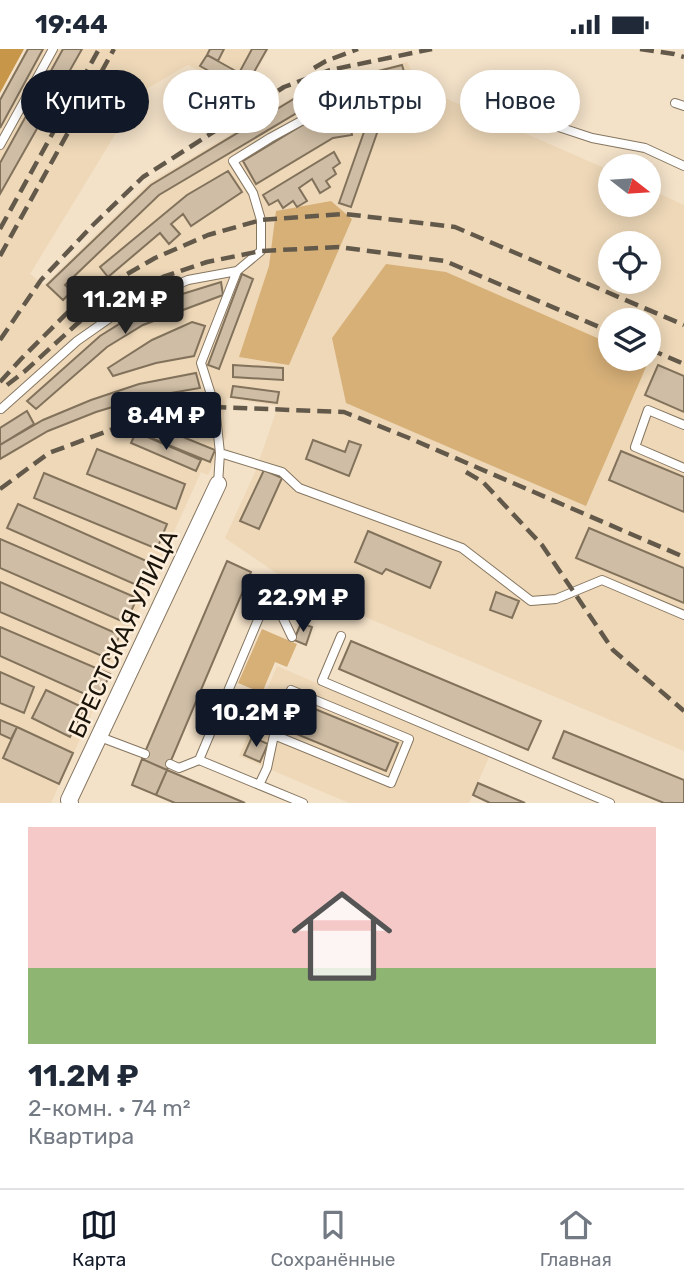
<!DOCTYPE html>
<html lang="ru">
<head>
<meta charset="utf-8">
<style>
  :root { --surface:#fff; --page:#f2f2f3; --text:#1f2937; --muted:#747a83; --line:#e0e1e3; --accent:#111827 }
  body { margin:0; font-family:Rubik,sans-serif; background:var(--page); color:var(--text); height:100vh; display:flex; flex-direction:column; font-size:26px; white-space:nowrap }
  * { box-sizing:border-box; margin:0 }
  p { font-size:23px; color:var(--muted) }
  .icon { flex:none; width:38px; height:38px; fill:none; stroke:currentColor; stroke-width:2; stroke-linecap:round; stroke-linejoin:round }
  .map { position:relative; height:754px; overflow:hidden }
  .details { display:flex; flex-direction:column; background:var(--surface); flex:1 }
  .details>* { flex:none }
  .guide { position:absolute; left:21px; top:21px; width:642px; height:63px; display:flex; gap:14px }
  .needle { width:46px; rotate:107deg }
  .controls { position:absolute; left:598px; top:105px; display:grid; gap:14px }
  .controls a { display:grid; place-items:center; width:63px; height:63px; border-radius:50%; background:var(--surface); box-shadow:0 4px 18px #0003; font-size:35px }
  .price { position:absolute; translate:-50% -60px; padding:0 16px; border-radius:7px; background:var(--accent); color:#fff; font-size:23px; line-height:46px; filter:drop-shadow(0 2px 4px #0008) }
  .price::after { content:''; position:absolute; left:50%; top:42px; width:21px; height:16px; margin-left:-10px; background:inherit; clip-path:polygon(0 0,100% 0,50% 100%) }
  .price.current { background:#222; color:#fff }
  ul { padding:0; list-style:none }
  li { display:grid; align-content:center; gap:14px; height:371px; padding:0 28px }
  li span { display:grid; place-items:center; height:217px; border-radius:0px; color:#555 }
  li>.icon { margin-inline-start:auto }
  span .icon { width:126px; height:126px; fill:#fffc; stroke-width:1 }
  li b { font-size:30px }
  .pill { padding:0 24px; border-radius:32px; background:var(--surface); box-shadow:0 4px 18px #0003; font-size:24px; line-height:63px }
  .pill.current { background:var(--accent); color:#fff }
  .status { display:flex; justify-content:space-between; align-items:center; height:49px; padding:0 35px; background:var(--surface); direction:ltr }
  .status svg { height:19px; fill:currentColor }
  .tab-bar { display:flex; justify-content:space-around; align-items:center; height:98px; border-top:2px solid var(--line); background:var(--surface); font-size:19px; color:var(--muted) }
  .tab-bar a { display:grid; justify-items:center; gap:4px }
  .tab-bar .current { color:var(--accent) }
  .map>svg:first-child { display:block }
  .built { fill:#eed8b8; fill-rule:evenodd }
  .green { fill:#d7b078 }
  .forest { fill:#c79649 }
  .building { fill:#cfbda5; stroke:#82725c; stroke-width:2 }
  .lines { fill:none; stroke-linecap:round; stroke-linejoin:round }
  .lane-casing { stroke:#867660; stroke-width:10 }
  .street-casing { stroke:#867660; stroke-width:18 }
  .lane { stroke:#fff; stroke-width:8 }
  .street { stroke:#fff; stroke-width:16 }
  .rail { stroke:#63594a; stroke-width:4.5; stroke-dasharray:14 7; stroke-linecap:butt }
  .labels { text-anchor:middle; stroke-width:5; stroke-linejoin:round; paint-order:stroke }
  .street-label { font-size:24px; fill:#1a140b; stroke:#fdefdb }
</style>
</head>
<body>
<div class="status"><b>19:44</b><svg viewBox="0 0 49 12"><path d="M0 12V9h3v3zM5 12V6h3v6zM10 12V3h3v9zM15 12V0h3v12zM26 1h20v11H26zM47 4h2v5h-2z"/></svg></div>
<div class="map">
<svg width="684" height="754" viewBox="0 0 684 754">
  <rect width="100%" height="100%" fill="#f3e1c8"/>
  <!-- built -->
  <path class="built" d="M28,0H269L243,45L188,16L141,43L30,225L44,236L149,134L311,37L407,13L420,38L611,122V156H649V140L684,156V702L301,541L225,489L256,421L278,357L227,349L224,367L226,388L208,426L201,423L51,754H0V51ZM611,194H649V233H611ZM611,271H649V310H611Z
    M277,617L489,708L469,754H349L239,707Z"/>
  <!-- green -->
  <path class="green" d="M331,152L352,170L289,316L239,308L269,217L276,162Z
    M386,215L446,223L611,295V310H646L649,311L586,457L346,354L332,289Z
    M262,580L297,595L287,618L275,613L262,644L238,634Z"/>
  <!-- forest -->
  <path class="forest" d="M0,0H24L0,44Z"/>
  <!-- building -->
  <path class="building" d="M28,0H43L0,79V51Z
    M63,0H82L0,145V114Z
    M210,0H224L218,12L207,6Z
    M252,0H267L250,30L239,24Z
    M207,6L250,30L243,41L200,17Z
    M402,16L406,29L317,52L159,146L65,236L72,242L63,251L47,236L151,136L312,39Z
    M377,46L389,50L351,158L339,154Z
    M351,58L354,72L350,73L352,86L333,89L256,135L243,112L324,63Z
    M334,103L340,114L333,119L336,125L326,132L330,138L320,144L312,130L299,139L307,152L297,158L293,152L283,159L278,151L269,156L263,146Z
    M228,122L242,143L191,177L183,165L171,175L180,185L169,195L160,184L108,228L100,218L187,146Z
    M242,225L253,230L219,320L208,316Z
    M221,233L223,246L143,276L107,298L36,360L27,352L100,287L137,264L179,246Z
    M192,273L205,277L194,307L156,314L113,327L108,319L152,291Z
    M233,316L283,319V331L233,328Z
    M658,316L684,327V363L645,346Z
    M196,324L200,339L142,349L96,363L48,382L0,410V396L43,371L91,351L139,335Z
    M233,337L279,343L277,354L231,348Z
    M27,362L34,375L0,396V379Z
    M156,377L215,401L210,413L151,389Z
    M136,383L201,411L196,422L131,394Z
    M313,391L345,403L349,392L361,396L349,427L306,410Z
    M97,400L185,435L176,460L87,425Z
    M621,402L684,428V463L609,431Z
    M264,421L282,429L259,480L240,472Z
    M44,424L167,475L157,500L34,449Z
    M18,455L151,514L141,538L7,479Z
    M589,479L684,519V554L576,509Z
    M368,482L441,513L430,539L386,520L382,525L355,513Z
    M0,490L137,549L126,574L0,519Z
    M227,512L251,523L167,721L142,710Z
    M0,533L120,586L109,610L0,563Z
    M496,543L519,552L512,569L490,561Z
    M301,574L312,578L306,596L294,591Z
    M0,578L110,625L98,651L0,607Z
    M351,592L541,672L528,701L339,620Z
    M0,623L34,638L24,664L0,654Z
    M46,641L84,659L70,688L32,669Z
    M293,651L398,694L386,722L282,679Z
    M0,671L17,678L11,690L0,685Z
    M17,678L73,704L59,735L3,709Z
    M564,682L684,731V754H664L553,709Z
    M252,688L268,695L260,713L244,706Z
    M142,710L167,721L156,746L132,736Z
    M167,721L245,754H175L156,746Z
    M478,734L525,754H490L473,746Z"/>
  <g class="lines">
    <defs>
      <path id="lane" d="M675,54L684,57
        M489,55L592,89L645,99L684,117
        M0,96L53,0
        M1,360L77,292L127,257L188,231L237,222
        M684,376L648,361L635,398L684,419
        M220,404L282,423L299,439L462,499L531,552L556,550L602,531L684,566
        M218,435L220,404L215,358L201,314L237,222L261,202V171L253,144L233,112L270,89L336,53L402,37
        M341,587L322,632L610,754
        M292,588L282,567L263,559L199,711L303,754
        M100,688L145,705
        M170,715L179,719L199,711
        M259,736L267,719L274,686L291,641L409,690L391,734L274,686"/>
      <path id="street" d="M70,754L69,751L218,435"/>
    </defs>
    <!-- lane casing -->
    <use href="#lane" class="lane-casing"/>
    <!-- street casing -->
    <use href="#street" class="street-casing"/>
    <!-- lane -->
    <use href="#lane" class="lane"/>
    <!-- street -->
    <use href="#street" class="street"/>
    <!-- rail -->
    <path class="rail" d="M640,0L674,5L684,8
      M314,19L326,12L358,0
      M0,180L99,0
      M0,207L114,0
      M0,291L41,231L93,176L143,128L284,38L330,21L432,0
      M649,300L684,315
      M0,333L21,310L69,262L110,235L155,209L208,186L261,171L345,165L455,178L684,276
      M7,336L25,322L79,273L117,249L163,228L207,213L261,202L339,198L445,212L611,283
      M466,423L483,433L542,496L613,601L684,662
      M0,440L49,404L113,380L172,364L215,358L344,363L409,389L684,508"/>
  </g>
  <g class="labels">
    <!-- street labels -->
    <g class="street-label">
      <text transform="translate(123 585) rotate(-65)" y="8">БРЕСТСКАЯ УЛИЦА</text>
    </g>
  </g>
</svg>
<div class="controls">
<a><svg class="needle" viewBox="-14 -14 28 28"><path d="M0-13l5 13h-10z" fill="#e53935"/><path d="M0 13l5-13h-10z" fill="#747a83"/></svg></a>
<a><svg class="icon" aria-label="locate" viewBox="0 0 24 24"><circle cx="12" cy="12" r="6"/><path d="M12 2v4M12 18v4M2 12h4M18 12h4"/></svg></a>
<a><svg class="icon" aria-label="layers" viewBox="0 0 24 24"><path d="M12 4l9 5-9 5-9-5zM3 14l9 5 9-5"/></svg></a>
</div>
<b class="price current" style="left:125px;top:287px">11.2M ₽</b>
<b class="price" style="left:166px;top:403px">8.4M ₽</b>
<b class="price" style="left:303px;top:585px">22.9M ₽</b>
<b class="price" style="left:256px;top:700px">10.2M ₽</b>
<div class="guide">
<a class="pill current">Купить</a>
<a class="pill">Снять</a>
<a class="pill">Фильтры</a>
<a class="pill">Новое</a>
</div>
</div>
<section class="details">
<ul>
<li><span style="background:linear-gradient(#f6c9c9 65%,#8fb573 0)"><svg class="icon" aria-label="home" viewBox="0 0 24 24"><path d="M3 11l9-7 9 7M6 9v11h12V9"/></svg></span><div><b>11.2M ₽</b><p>2-комн. · 74 m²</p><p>Квартира</p></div></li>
</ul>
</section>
<nav class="tab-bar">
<a class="current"><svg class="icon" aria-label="map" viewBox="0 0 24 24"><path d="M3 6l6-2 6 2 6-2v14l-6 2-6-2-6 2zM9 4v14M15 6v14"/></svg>Карта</a>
<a><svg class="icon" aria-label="saved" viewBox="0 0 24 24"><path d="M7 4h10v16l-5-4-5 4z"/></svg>Сохранённые</a>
<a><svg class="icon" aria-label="home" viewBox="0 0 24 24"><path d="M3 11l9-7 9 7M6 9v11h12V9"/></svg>Главная</a>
</nav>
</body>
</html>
